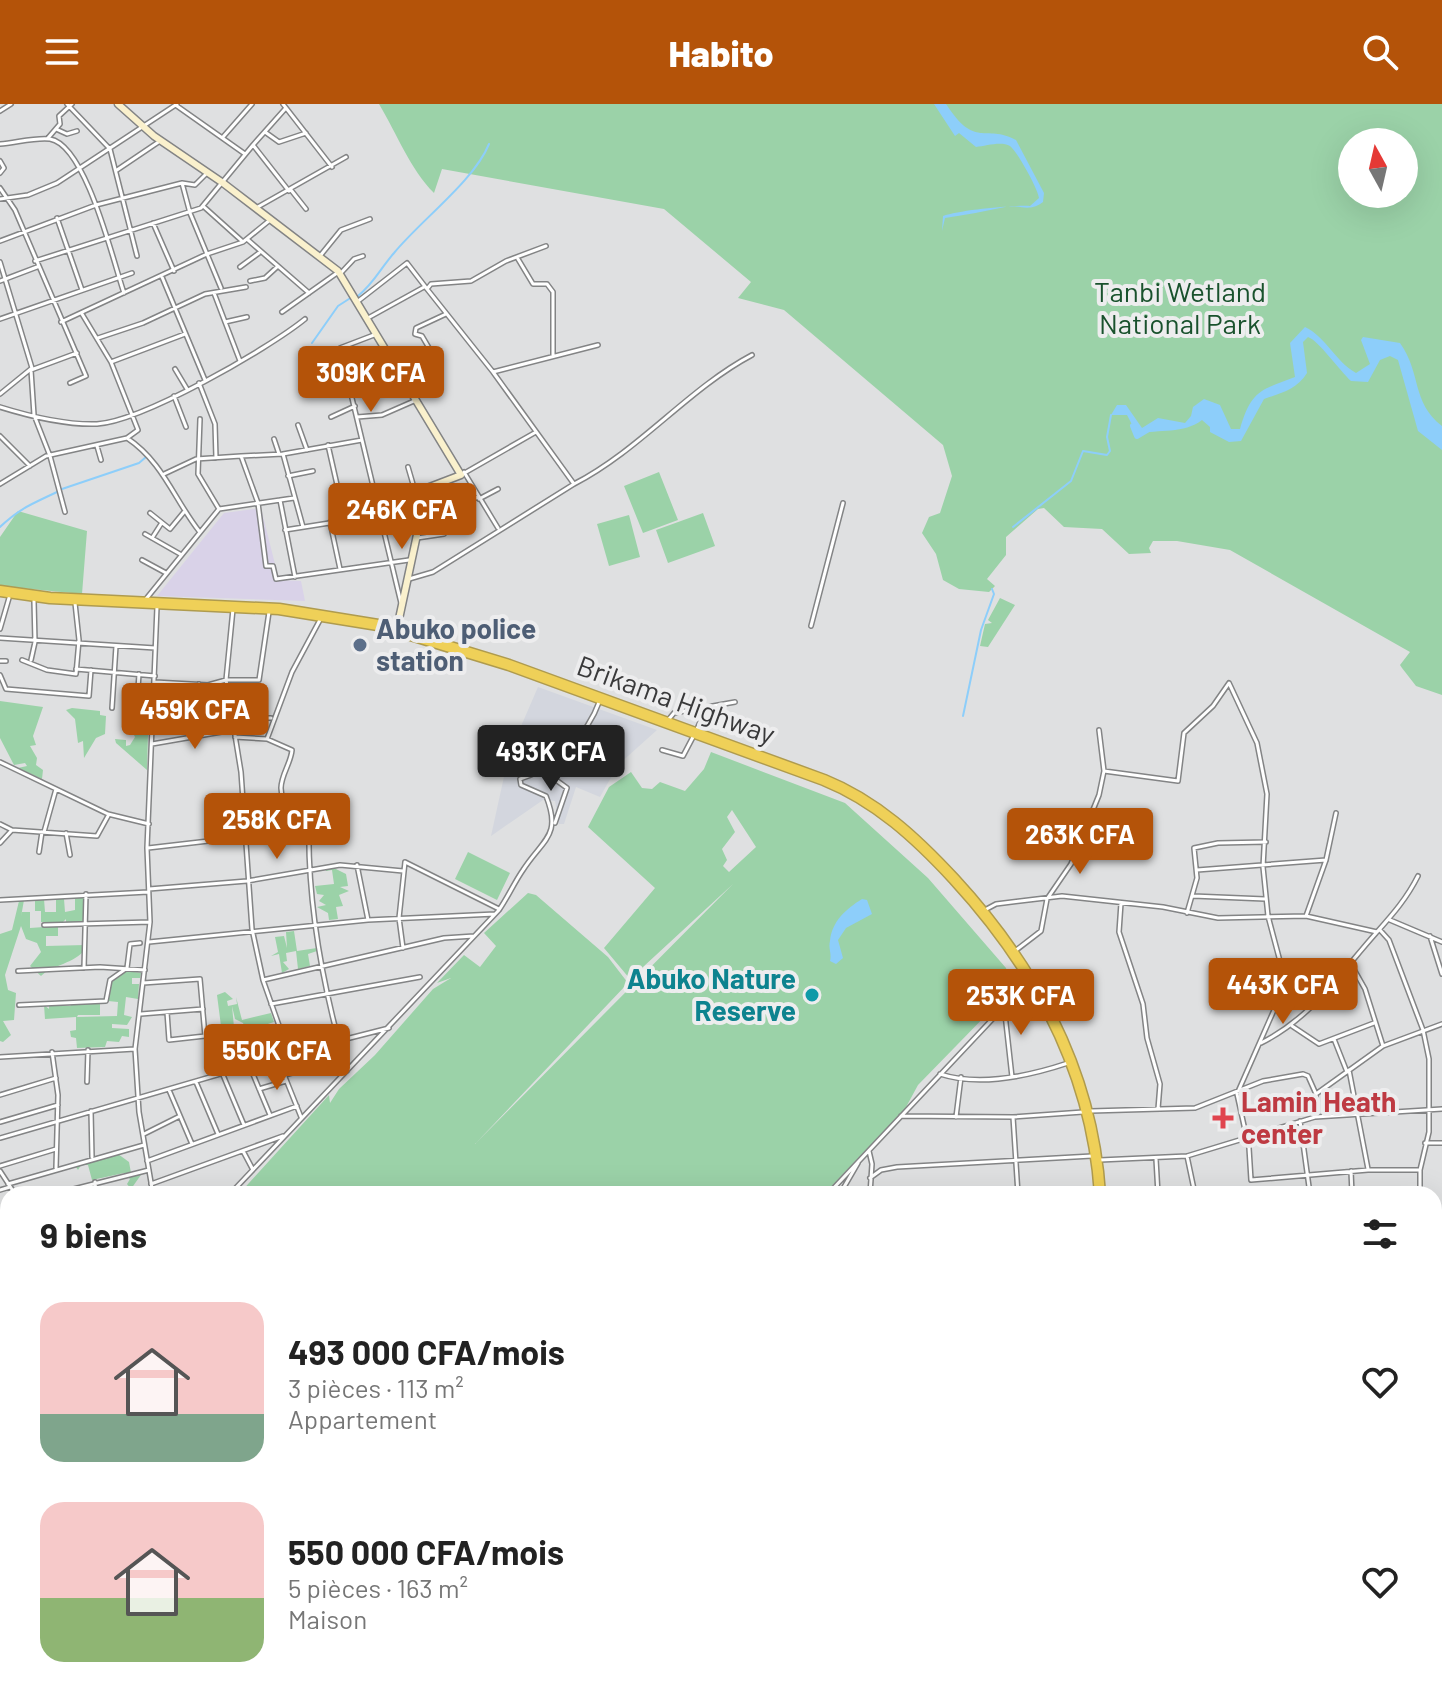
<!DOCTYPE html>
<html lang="fr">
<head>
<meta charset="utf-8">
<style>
  :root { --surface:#fff; --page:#f6f6f6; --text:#222; --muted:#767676; --accent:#b45309 }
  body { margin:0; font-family:Barlow,sans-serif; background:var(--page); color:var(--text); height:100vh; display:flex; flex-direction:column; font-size:30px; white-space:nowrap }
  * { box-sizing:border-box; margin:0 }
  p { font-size:26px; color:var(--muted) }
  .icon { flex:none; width:44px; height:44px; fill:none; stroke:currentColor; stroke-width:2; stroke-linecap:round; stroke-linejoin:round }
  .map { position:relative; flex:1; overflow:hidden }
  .sheet { position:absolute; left:0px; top:1082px; width:1442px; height:514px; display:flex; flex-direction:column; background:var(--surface); border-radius:24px 24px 0 0; box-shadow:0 8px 32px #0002 }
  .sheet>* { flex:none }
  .needle { width:52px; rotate:352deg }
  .buttons { position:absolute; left:1338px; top:24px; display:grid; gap:16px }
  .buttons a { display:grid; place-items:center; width:80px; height:80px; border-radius:50%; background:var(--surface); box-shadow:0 8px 32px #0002; font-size:40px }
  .price { position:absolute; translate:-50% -68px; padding:0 18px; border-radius:8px; background:var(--accent); color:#fff; font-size:26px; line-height:52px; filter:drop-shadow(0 2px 4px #0008) }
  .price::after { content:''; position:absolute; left:50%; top:48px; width:24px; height:18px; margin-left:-12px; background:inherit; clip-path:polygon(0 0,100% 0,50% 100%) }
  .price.on { background:#222; color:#fff }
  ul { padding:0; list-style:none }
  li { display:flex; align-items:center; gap:24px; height:200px; padding:0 40px }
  li span { display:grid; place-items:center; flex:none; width:224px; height:160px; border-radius:24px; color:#555 }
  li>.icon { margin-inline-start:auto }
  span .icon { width:96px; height:96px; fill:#fffc; stroke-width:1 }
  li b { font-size:34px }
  h2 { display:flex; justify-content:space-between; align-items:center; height:96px; padding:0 40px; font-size:34px }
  header { display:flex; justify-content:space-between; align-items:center; height:104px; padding:0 40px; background:var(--accent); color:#fff; font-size:36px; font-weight:800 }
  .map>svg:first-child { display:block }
  .commercial { fill:#d9d2e8 }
  .built { fill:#d3d6de }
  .green { fill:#9bd2a8; fill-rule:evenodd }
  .water { fill:#8dcefa }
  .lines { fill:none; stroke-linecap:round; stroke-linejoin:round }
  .stream { stroke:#8dcefa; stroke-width:2 }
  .river { stroke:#8dcefa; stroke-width:6 }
  .street-casing { stroke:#838485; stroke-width:6 }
  .secondary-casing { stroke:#838485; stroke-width:9 }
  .highway-casing { stroke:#af9b4e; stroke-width:13 }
  .street { stroke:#fff; stroke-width:3 }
  .secondary { stroke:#faf1cd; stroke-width:6 }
  .highway { stroke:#efd058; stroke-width:10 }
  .service-dot { fill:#5c6f8a; stroke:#ededee; stroke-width:3 }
  .culture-dot { fill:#0f9aa8; stroke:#ededee; stroke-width:3 }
  .health-dot { fill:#e0444e; stroke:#ededee; stroke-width:3 }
  .labels { text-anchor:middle; stroke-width:8; stroke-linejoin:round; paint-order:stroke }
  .park-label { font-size:28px; fill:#19522d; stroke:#ededee }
  .service-label { font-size:28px; font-weight:bold; fill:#4e5e75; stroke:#ededee; text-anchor:start }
  .street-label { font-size:28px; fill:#39393a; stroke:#ededee }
  .culture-label { font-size:28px; font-weight:bold; fill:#0d838f; stroke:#ededee; text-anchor:end }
  .health-label { font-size:28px; font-weight:bold; fill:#be3a42; stroke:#ededee; text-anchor:start }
</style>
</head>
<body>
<header><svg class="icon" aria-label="menu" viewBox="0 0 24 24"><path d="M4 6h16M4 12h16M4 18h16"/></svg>Habito<svg class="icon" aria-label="search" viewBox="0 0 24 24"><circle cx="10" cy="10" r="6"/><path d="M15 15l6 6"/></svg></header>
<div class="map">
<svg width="1442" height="1595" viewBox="0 0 1442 1595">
  <rect width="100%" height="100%" fill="#dfe0e1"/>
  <!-- commercial -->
  <path class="commercial" d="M261,404L279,476L301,477L305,497L157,492L224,409Z"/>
  <!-- built -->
  <path class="built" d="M538,583L657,626L618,661L600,693L576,683L564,720H559L555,697L543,696L491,732L509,650Z"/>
  <!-- green -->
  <path class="green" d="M379,0H1442V591L1416,582L1402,564L1400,561L1410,548L1230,446L1177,437H1153L1149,444L1151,449L1129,450L1102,425L1064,423L1044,404L1038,405L1006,433V451L987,475L995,482L989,488L959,485L943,476L936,450L922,429L929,413L940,409L952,372L943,341L784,206L738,194L751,178L664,105L442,65L434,89C410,65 397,30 379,0ZM1352,38H1404V90H1352Z
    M659,368L678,416L643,429L624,382Z
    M18,407L87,427L82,490L0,482V433Z
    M703,409L715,442L668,459L656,426Z
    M629,411L640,453L609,462L597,420Z
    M1000,494L1015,501L988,543L980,542L985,520L992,519L988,516Z
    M0,597L43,603L33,632L36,641L30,642L37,654L36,661L43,666L42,675L18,664L27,662L25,659L14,661L0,634Z
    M72,604L100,607V611L106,612L105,630L96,634L84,654L83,637L78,639L75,615L66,606Z
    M131,625L148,631L147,666L116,639L115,635L126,636V642L130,641L135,633Z
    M711,648L845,699L928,774L1006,864L1009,873L995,902L918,981L905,1005L824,1090H239L329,991L330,999L339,985L375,951L433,885L451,874L437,879L464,851L480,863L496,842L484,829L528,789L536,791L608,853L628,879L475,1040L733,780L630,875L604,844L655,784L588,723L609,683L631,668L642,684L652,685L660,678L685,687L704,665ZM732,706L756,743L729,768L723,762L727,756L722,745L735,728L727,713Z
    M468,748L510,769L497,796L455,775Z
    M332,763L346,770L348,782L340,783L349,787L339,791L343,802L336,803L338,815L329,816L328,809L317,803L326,801L319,797L324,791L317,790L315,782L334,780L332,766L326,767L325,764Z
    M75,792H83L87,804L84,818L66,819V815L62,819L41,818V807H35V796L44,795L45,808H56V795H64L65,808L75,806Z
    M24,796L21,813L22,808H30V824L58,822V832H46V842L85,841V845C75,860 53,860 41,872L30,862L41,848L37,839L26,835L21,822L5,871L8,886L16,889L14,916L3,917L11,931L3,938L0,937V830L12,826L19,797Z
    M294,827L297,847L317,844V847L308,850L310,862L298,865L296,847L286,849L287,857L283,858L289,865L282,869L279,850L271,852L278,848L275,833L284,832L287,844L286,828Z
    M127,867L141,869L140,874H132V880H139L138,895L126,893L124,911L132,913L127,921L112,920V924L129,925V933L122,932L119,938L107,937L105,943L77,944L76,934L71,933L70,927L76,926V913L45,915L44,901L49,905V901L71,902L68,899H100V911H78L77,913L117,912L118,898L108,897L111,877Z
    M225,888L233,895L227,897L228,902L237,900L236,893L242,916L271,909L274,918L246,927L243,919L235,915L232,902L234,923L224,934L221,924L230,922H221L217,891Z
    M112,1050H118L129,1058L131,1069L143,1068L131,1085L127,1080L130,1075L124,1069L92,1076L88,1061H81L78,1066L76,1063L78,1061L99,1056L100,1054L103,1055L107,1051L111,1053Z
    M162,1588H324L328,1595H168Z
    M328,1588H450L441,1595H332Z"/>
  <!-- water -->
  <path class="water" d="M934,0H946C976,46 984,19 1016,36L1044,89L1043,98C1029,109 1019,100 1005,103C985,107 966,111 945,114L942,127L943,112C960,106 1012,101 1030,102L1039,94C1038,85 1017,47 1010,42C1001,37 986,42 976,43L959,29L955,32Z
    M1305,223C1326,233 1335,257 1356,269L1370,260L1361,236L1363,233L1400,239C1422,270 1411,298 1442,322V346L1418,327L1398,256L1390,252L1380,256L1368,278L1351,277C1340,267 1318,236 1308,233L1303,238L1307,269C1297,285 1282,289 1264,295L1241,337L1229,338L1210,328V323L1202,316C1184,330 1159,325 1137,330L1127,311H1111L1117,301H1126L1142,324L1158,314L1185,319L1191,312L1193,303L1204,295L1220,301L1231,325H1240C1251,287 1260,286 1295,273L1290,239Z
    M862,795L867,796L872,810L846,824L838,836L843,854L836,860L830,857C832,849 828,845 830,837C832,817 846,805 862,795Z"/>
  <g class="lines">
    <!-- stream -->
    <path class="stream" d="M358,192C374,179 380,165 394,149C421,116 474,77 489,40
      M312,239L338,202L352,193
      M62,385L139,359L146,353
      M0,423C20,404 32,400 57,388
      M1013,423L1071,377L1083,347L1107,351L1110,347L1107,333L1111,311
      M963,612L981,526L994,490L992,485"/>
    <!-- river -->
    <path class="river" d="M1133,322L1137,332L1152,323"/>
    <defs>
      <path id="street" d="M67,0L110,45L137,152
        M283,0L332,63
        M177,2L245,50
        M0,7L11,0
        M56,25L67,30L77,27
        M265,28L279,38L306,29
        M223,33L252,0
        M48,34L60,20L59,12L72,0
        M0,40C15,39 36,33 50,35C86,41 113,157 124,189
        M253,41L285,5
        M0,57L4,64L0,69
        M117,66L160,37
        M182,79L190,109L221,184
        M0,84L15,106L86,272L70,279
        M291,86L306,105
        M0,95L28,91L57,79L177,0
        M203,102L242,137
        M256,104L346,53
        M57,114L82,186
        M153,119L174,167
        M248,136L309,189
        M0,137L96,101L182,79L195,81L206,70
        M320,152L341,126L370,115
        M518,155L533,180H547L553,188V251
        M35,157L201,104L253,41L289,87
        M0,158L32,264L0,290
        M240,163L259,149
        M340,170L354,155L363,152
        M162,173L205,276
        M0,177L37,163
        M250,177L265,174L277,163
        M214,189L240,257
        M357,198L407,159L427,185
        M282,208L337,169
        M368,214L424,183
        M0,215L132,169
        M61,218L207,150L243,138L270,116
        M225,218L247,213
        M374,231L340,244L401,499
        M98,234L143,219L205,190L246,183
        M598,241L493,268L574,380C640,346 688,285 752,251
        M429,244L422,232L415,230L416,224L446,210
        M111,258L185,230
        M175,265L187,285
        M493,268L427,185L431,180L471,177L506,157L546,142
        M314,270L344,269
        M199,279L215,320L216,354
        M174,292L186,323
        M0,303C29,312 67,321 97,320C143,317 268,245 305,215
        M331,313L355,302
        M357,313L382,311L414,297
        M200,315L198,370L219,405
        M298,321L307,346
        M0,332L30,362
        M127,334C163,358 174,395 199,427
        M274,335L279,350
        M362,336L283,350L241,352L258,399L266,462H273L276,475L409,456
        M328,341L345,416
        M97,342L101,356
        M283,350L303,423
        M408,363L415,387
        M464,368L498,424
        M164,370L196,355L241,352
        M461,371L536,328
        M288,372L313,367
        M0,380L46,352L127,334L138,326L111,258L82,210
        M479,395L498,385
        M280,396L295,473
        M377,399L427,384
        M461,400L478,393
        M65,408L50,352L34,311L31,266L77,249
        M150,409L170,425L184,408
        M330,418L340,465
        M285,426L380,411
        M145,430L180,450
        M152,434L161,420
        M417,434L444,430
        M142,456L166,469
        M409,475L433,468L574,380
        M146,495L219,405L294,394
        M811,522L843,399
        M0,525L9,494
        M0,534L155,544
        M22,556L47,566L76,570L79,536L75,499
        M31,556L35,538L34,497
        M0,557H6
        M76,565L155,572
        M0,571L6,585L89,592L91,566
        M155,578L208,581L226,576H259L269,508
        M199,580L204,612
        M137,599L139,570
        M112,604L116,542
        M231,614H271
        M669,615L674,609L735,598
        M697,625L705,607
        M235,633L267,635L292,646C291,659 281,671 281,684C281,714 321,717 338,732
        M267,635L292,568L321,514
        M152,640L233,626
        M662,646L683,652L693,633
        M0,658L108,710L149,720
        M550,660L556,676L567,684L555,719
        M1104,667L1178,677L1184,629L1213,602L1229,579L1257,639L1267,690L1263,763L1268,812L1281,861L1278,897L1237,990L1249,1044L1251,1076L1368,1066H1420
        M309,717C307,800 324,888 347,967
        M0,720L12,726L0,739
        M12,726L97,732L108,712
        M246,726L299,714
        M44,728L56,685
        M66,729L70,751
        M148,744L243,733
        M39,748L42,728
        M357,761L368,816
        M1197,766L1326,756
        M149,785L247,777L340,761L403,767
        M1193,792L1265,795
        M0,796L148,788
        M1121,799L1119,828L1143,900L1147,934L1160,980L1158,1005
        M983,807L996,800L1062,792L1163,803L1218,814L1306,812L1377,828
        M1187,809L1197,774L1194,744L1218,739L1266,738
        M1306,812L1326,756L1336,709
        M1390,816L1442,838
        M44,821L150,818
        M1380,826L1389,836L1423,926L1429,955V1028L1420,1066V1090
        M1430,832L1442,870
        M149,838L368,816L495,810
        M403,844L399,814L405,758L499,805
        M1015,847L1041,827L1047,795L1071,760L1099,691L1104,667L1099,626
        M1352,862L1365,885L1383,942
        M84,864L86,790
        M18,867L100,863L145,866
        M263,876L444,834L474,832
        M143,879L200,875L205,932L169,936L167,908
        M271,900L420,873
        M19,901L106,897L110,876L127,864L130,840L140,839
        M1004,901L1012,973
        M141,910L203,905
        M1292,922L1319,940L1374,919
        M1334,935L1347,968
        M338,937L389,924
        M1261,939C1313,913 1340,869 1377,828C1393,810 1407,794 1418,772
        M52,948L58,991L56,1064
        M0,953L135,945
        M277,953L301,1013
        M250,963L270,1011
        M1349,966L1368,1065
        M940,970C980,983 1029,972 1068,959
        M223,971L244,1021
        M285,971L343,954
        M87,978L88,946
        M196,978L218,1030
        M259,985L286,977
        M169,986L192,1040
        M0,991L56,974
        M91,1007L92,1053
        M1091,1007L1195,1004L1263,977L1303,970L1308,972L1316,990
        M901,1012L1013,1013
        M956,1013L961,973
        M1315,1013L1316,990L1383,942L1442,920
        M1300,1017L1310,1090
        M0,1018L58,1001
        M144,1030L180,1012
        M0,1034L289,950L263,876L252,825L241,668L226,576L233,505
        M1425,1039H1442
        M243,1047L252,1064
        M869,1047L872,1060L870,1090
        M1187,1052L1195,1090
        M1156,1055L1158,1090
        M1100,1056L1187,1052L1315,1013L1442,1005
        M147,1057L297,1002
        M0,1062L56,1045
        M0,1067L15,1090
        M1351,1067L1352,1090
        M870,1074L881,1066L897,1063L1092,1052
        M95,1078L96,1090
        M8,1080L144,1041
        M151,1080L283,1032
        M0,1086L10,1083
        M54,1090L149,1066
        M153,1090L139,1008L135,945L150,818L147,744L157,503
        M230,1090L499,806C508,793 514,779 523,766C543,735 562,732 546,692L521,681L520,675C556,664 587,632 600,596
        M828,1090L1001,906L1010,882L1022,869
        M840,1090L858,1059
        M1018,1090L1013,1013L1083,1008
        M0,1119L8,1117
        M1434,1146L1442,1143
        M0,1158L8,1156
        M1434,1159L1442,1163
        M0,1195L8,1193
        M1434,1219L1442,1222
        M0,1231L8,1228
        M1434,1255L1442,1257
        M0,1267L8,1265
        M0,1303L8,1301
        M1434,1308L1442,1310
        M0,1331L8,1322
        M1434,1386L1442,1385
        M0,1410L8,1418
        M0,1453L8,1451
        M0,1464L4,1478
        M1434,1474L1442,1472
        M0,1480L8,1477
        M1434,1490L1440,1517
        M0,1505L8,1502
        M0,1539L8,1536
        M1434,1542L1442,1539
        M0,1565L8,1569
        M1434,1578L1442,1575
        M42,1588L54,1595
        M75,1588L76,1595
        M139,1588L141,1595
        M159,1588L165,1595
        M604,1588L605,1595
        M625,1588L626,1595
        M868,1588L886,1595
        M1177,1588L1180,1595
        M1346,1588L1352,1595
        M1392,1588L1396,1591L1405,1588
        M10,1595L21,1590
        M91,1595L120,1588
        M444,1595L452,1588
        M666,1595L667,1588
        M698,1595L699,1588
        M746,1595L750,1588
        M836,1595V1588
        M956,1595L958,1588
        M1050,1595L1051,1588
        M1248,1595L1249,1588"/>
      <path id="secondary" d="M118,0L154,32L223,79L338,167L461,371L427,384L396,529
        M1434,1341L1442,1344"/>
      <path id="highway" d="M0,487L50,494L279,505L378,521L509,561L824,676C876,697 916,734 954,775C1036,864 1092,967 1100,1090
        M1012,1595L1016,1588"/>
    </defs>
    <!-- street casing -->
    <use href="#street" class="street-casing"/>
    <!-- secondary casing -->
    <use href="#secondary" class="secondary-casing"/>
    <!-- highway casing -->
    <use href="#highway" class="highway-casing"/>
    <!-- street -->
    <use href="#street" class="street"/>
    <!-- secondary -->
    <use href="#secondary" class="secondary"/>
    <!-- highway -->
    <use href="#highway" class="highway"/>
  </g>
  <!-- markers -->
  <circle class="service-dot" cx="360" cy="541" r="8"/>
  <circle class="culture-dot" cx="812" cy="891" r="8"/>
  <path class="health-dot" d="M1219 1002h8v8h8v8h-8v8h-8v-8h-8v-8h8z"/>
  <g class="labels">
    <!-- park labels -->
    <g class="park-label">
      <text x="1180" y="198">Tanbi Wetland<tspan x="1180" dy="32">National Park</tspan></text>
    </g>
    <!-- service labels -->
    <g class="service-label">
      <text x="376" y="535">Abuko police<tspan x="376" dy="32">station</tspan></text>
    </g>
    <!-- street labels -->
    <g class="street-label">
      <text transform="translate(676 596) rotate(20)" y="10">Brikama Highway</text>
    </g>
    <!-- culture labels -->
    <g class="culture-label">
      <text x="796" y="885">Abuko Nature<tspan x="796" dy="32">Reserve</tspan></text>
    </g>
    <!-- health labels -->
    <g class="health-label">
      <text x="1241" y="1008">Lamin Heath<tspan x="1241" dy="32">center</tspan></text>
    </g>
  </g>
</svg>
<div class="buttons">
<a><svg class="needle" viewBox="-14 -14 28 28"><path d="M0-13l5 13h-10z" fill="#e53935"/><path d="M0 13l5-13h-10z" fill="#767676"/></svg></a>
</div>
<b class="price" style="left:371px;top:310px">309K CFA</b>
<b class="price" style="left:402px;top:447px">246K CFA</b>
<b class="price" style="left:195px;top:647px">459K CFA</b>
<b class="price on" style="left:551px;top:689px">493K CFA</b>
<b class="price" style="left:277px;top:757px">258K CFA</b>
<b class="price" style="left:1080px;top:772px">263K CFA</b>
<b class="price" style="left:1283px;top:922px">443K CFA</b>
<b class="price" style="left:1021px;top:933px">253K CFA</b>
<b class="price" style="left:277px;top:988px">550K CFA</b>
<section class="sheet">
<h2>9 biens<svg class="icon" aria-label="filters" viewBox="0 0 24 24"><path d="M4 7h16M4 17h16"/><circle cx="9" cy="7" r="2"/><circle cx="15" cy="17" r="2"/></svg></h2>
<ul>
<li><span style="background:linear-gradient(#f6c9c9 70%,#7fa58c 0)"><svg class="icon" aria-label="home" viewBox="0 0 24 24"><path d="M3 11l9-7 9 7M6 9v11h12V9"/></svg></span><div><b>493 000 CFA/mois</b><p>3 pièces · 113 m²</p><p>Appartement</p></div><svg class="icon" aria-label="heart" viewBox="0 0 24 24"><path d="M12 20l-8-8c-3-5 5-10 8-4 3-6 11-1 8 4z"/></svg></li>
<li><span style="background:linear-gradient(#f6c9c9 60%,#8fb573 0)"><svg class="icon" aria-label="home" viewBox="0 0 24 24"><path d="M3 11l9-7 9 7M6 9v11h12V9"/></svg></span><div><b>550 000 CFA/mois</b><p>5 pièces · 163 m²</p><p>Maison</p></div><svg class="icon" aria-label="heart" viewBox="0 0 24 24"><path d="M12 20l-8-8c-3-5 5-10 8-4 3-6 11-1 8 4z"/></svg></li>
</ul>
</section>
</div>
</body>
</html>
